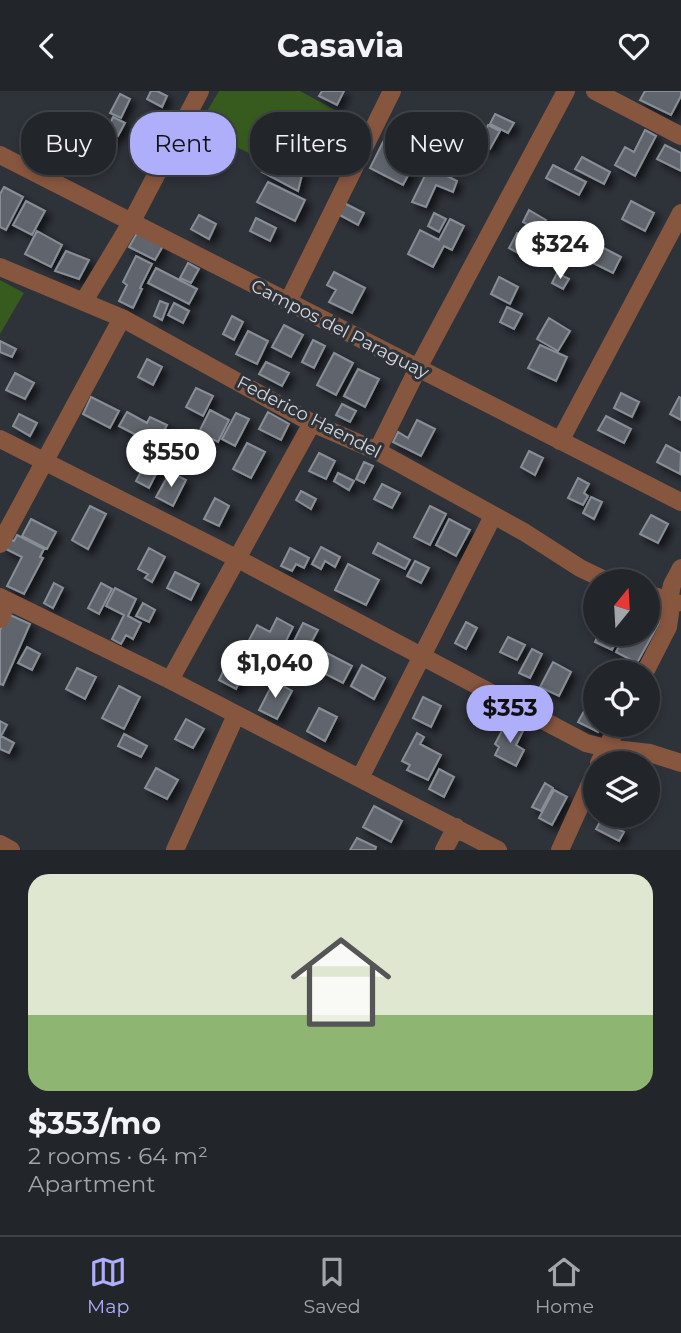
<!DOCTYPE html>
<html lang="en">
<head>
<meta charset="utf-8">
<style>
  :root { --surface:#22262b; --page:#2a2e33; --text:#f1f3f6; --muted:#a2a5a9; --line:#3f4347; --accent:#aeaefb }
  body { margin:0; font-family:Montserrat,sans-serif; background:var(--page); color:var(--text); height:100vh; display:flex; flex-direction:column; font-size:26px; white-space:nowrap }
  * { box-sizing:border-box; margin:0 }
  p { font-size:23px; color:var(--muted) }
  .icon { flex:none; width:38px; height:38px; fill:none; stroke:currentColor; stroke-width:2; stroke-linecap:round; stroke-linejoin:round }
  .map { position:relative; height:759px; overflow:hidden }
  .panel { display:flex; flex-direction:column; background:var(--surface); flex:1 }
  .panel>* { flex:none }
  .top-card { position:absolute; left:21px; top:21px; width:640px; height:63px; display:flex; gap:14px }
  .needle { width:46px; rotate:18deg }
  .buttons { position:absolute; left:583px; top:478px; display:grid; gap:14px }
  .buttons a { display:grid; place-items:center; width:77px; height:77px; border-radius:50%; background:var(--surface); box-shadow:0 4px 10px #0003,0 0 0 2px var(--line); font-size:35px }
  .price { position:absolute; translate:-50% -60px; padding:0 16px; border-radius:24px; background:#fff; color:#222; font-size:23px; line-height:46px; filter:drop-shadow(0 2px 4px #0008) }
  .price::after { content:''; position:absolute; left:50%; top:42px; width:21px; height:16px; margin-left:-10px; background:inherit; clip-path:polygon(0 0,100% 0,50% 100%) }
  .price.selected { background:var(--accent); color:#111 }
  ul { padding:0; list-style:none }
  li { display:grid; align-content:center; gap:14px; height:371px; padding:0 28px }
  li+li { border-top:2px solid var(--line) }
  li span { display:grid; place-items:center; height:217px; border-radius:21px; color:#555 }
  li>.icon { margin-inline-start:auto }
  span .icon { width:126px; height:126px; fill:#fffc; stroke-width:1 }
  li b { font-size:30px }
  .pill { padding:0 24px; border-radius:28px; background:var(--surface); box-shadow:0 4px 10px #0003,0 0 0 2px var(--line); font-size:24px; line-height:63px }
  .pill.selected { background:var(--accent); color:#111 }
  header { display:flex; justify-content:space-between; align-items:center; height:91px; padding:0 28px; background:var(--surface); font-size:32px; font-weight:700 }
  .menu { display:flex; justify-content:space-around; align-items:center; height:98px; border-top:2px solid var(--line); background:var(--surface); font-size:19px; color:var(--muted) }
  .menu a { display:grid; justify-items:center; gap:4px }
  .menu .selected { color:var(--accent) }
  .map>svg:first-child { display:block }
  .green { fill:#375b1f }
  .building { fill:#60656d; stroke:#888e96; stroke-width:2; filter:url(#shadow) }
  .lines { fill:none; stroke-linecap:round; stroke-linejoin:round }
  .minor { stroke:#87563f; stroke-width:18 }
  .labels { text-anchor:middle; stroke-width:6; stroke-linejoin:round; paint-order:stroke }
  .street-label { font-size:18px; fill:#d4d7db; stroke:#2e3239 }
</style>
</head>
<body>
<header><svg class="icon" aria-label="back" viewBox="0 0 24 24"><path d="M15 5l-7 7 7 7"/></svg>Casavia<svg class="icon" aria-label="heart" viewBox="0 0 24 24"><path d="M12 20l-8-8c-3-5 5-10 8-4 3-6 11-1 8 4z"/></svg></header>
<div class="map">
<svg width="681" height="759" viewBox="0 0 681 759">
  <defs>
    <filter id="shadow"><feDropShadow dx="5" dy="5" stdDeviation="3.5" flood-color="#0009"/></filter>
  </defs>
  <rect width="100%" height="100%" fill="#2e3239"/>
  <!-- green -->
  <path class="green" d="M219,0H300L346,25L320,77L253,64L197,37Z
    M0,189L24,202L0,243Z"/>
  <!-- building -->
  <path class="building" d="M151,0H157L167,5L162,16L147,8Z
    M322,0H344L337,14L319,5Z
    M645,0H681V5L671,24L640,9Z
    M120,3L130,8L121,27L110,22Z
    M495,23L514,32L508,42L490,33Z
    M113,26L125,32L118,45L107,39Z
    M488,34L500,40L490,58L479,52Z
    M96,35L115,45L102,70L83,60Z
    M645,39L656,45L635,85L615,74L625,56L634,61Z
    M386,45L420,62L403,94L370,77Z
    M665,54L681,62V80L657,68Z
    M436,62L453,70L445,84L457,90L453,101L436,94L426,116L412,111Z
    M582,66L610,81L604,93L575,78Z
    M272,68L303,80L298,100L262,81Z
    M553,74L586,91L579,104L546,87Z
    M268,91L305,109L295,130L257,111Z
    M4,96L23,106L6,139L0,136V103Z
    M26,110L45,120L32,144L13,134Z
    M631,110L654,122L645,140L622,128Z
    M342,111L364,122L358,134L336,122Z
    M529,119L546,129L540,140L523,131Z
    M434,122L446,128L439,141L428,135Z
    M199,124L216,133L209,148L191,138Z
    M256,127L276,137L270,150L250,140Z
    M450,128L464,135L452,159L444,155L433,176L408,163L420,139L439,149Z
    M37,140L62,154L51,176L25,163Z
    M137,142L163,155L155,169L129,156Z
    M517,142L541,154L533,170L509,157Z
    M598,154L621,166L613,182L589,170Z
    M66,160L89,169L79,188L55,180Z
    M136,165L152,173L140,197L142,198L133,217L119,210L127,194L123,191Z
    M188,172L199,178L191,192L180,187Z
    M156,177L197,198L189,213L148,192Z
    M334,181L365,197L352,222L329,211L336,199L327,194Z
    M557,182L569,188L563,198L552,192Z
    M499,186L518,196L510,213L491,203Z
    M160,210L168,213L162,229L154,225Z
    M174,212L189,220L183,232L168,224Z
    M507,216L522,223L514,238L500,231Z
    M232,225L243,231L234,249L223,243Z
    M549,227L570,240L558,260L537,248Z
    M284,234L303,244L291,266L272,256Z
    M248,240L268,250L257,273L236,263Z
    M313,249L325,255L314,277L302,271Z
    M0,250L16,258L12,266L0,261Z
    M540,254L567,266L556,290L528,277Z
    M334,262L353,272L336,304L317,294Z
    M147,268L162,276L153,294L138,286Z
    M266,271L289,282L282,295L259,283Z
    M358,278L379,288L365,316L344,305Z
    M15,282L34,292L25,308L6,299Z
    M196,297L213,305L203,325L186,316Z
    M621,302L639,311L632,326L614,317Z
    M91,306L119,320L110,337L83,323Z
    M679,306L681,307V329L670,323Z
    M342,313L356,320L350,331L336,324Z
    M210,319L229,329L218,351L199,341Z
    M127,321L147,332L150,326L167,334L153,362L136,353L140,346L119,335Z
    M268,321L289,333L281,349L259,338Z
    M236,322L249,328L235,355L222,348Z
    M19,323L37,332L30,345L13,335Z
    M606,325L631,338L624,352L598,339Z
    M417,329L435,338L421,365L393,351L398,341L408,347Z
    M247,352L265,361L251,387L233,378Z
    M666,354L681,362L680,383L657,371Z
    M529,360L543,367L535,384L521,376Z
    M319,362L335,370L326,388L309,380Z
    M148,367L161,373L149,397L136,390Z
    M364,371L373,375L364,392L356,388Z
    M170,381L186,389L173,415L156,406Z
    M338,382L354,390L349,399L334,390Z
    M578,387L589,393L584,402L588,405L583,414L568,407Z
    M382,393L400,402L392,417L374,408Z
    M301,400L316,408L311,418L296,409Z
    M591,406L602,411L594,428L583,422Z
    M215,407L229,415L219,435L204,428Z
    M90,415L106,423L88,458L72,449Z
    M430,415L446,423L430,454L414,446Z
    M651,424L668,433L658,452L640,443Z
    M31,428L56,441L47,458L22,445Z
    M449,428L470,439L456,465L436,454Z
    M17,444L44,458L40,466L43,467L24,503L7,495L22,466L4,457L9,448L14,450Z
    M378,452L410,469L405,478L373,462Z
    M321,456L340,466L335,476L325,470L321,478L312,473Z
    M149,457L165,466L152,491L145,487L148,483L138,478Z
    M290,457L309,467L304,477L296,473L292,480L281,475Z
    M415,470L429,477L421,492L407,485Z
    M348,473L379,489L366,514L335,499Z
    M175,481L199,493L191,509L167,497Z
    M54,492L63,497L53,517L44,512Z
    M101,492L112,498L99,523L88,517Z
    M115,497L136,508L128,525L141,532L133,548L126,544L121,553L112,548L124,524L106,515Z
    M143,512L155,519L149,531L136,525Z
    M8,523L30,533L3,594L0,593V539Z
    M648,523L660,530L637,572L616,561L626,542H648Z
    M277,527L293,536L282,558L270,552L265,560L248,551L257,534L270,541Z
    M466,531L477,537L466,558L455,552Z
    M303,532L318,539L305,563L291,556Z
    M599,542H620L612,559L595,551Z
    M508,546L525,554L517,569L500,561Z
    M27,556L40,563L32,579L18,572Z
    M532,558L542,563L530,587L519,582Z
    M233,560L251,569L236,598L219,589Z
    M325,561L352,575L343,592L316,578Z
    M553,571L571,581L559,605L540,596Z
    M362,574L385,587L374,608L351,595Z
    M77,577L96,586L85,608L66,598Z
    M274,590L292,600L277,628L259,619Z
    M119,595L140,606L124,638L102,627Z
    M423,606L441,615L431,636L413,627Z
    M589,611L595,614V634H602L598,641L578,631Z
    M319,617L337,626L325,650L307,640Z
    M186,628L204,638L193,657L175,648Z
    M0,630L7,634L1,645L14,652L9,662L0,658Z
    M506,632L523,640L516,654L524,659L516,675L495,664L499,656L495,653Z
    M417,642L424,646L420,653L441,664L428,689L407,679L410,674L402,670Z
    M124,643L147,655L141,666L118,655Z
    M156,677L178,689L167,708L145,697Z
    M439,678L454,686L444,706L429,698Z
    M545,692L553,697L541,720L532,716Z
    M554,699L567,706L552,734L539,727Z
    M374,715L402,730L391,751L363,736Z
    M601,729L624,741L619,750L596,738Z
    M357,747L376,756L375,759H350Z"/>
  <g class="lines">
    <!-- minor -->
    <path class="minor" d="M595,0L681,45
      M0,64L681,411
      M0,176L122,227L312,332L377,360L524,441L580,477L607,490
      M84,210L131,132L200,0
      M288,211L392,0
      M0,348L238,468L586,652L606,657L650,662L681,672
      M560,350L681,122
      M377,360L418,277L566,0
      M0,453L122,227
      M648,503L677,512
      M0,506L170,589L498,759
      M0,528L8,510
      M645,581L668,536L670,522L669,508L672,494L681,477
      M170,589L312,332
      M599,672L618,634
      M360,687L493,425
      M0,753L11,759
      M175,759L236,624
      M444,759L456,736
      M560,759L595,682"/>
  </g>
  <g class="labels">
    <!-- street labels -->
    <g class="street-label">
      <text transform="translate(340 238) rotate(27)" y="6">Campos del Paraguay</text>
      <text transform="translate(309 326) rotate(27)" y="6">Federico Haendel</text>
    </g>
  </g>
</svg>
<div class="buttons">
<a><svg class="needle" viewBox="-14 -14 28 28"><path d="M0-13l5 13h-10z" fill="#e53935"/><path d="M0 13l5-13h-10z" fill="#a2a5a9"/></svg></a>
<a><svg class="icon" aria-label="locate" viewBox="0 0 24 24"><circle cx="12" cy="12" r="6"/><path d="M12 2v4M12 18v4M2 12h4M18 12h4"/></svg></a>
<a><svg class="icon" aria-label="layers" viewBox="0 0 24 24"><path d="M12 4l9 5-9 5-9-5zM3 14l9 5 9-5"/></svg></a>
</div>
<b class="price" style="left:560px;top:190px">$324</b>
<b class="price" style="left:171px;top:398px">$550</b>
<b class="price" style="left:275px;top:609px">$1,040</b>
<b class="price selected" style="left:510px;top:654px">$353</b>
<div class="top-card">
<a class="pill">Buy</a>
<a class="pill selected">Rent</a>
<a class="pill">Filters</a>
<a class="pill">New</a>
</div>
</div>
<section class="panel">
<ul>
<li><span style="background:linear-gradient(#dfe7d0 65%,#8fb573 0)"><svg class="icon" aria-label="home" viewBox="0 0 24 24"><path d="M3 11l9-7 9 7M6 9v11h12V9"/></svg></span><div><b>$353/mo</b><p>2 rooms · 64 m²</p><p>Apartment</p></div></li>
</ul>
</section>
<nav class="menu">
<a class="selected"><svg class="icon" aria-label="map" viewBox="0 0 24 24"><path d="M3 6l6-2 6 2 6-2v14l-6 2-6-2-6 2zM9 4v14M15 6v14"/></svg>Map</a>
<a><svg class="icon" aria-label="saved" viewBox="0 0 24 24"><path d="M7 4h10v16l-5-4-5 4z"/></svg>Saved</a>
<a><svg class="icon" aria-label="home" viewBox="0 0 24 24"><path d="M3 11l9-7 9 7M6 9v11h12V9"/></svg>Home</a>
</nav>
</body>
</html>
